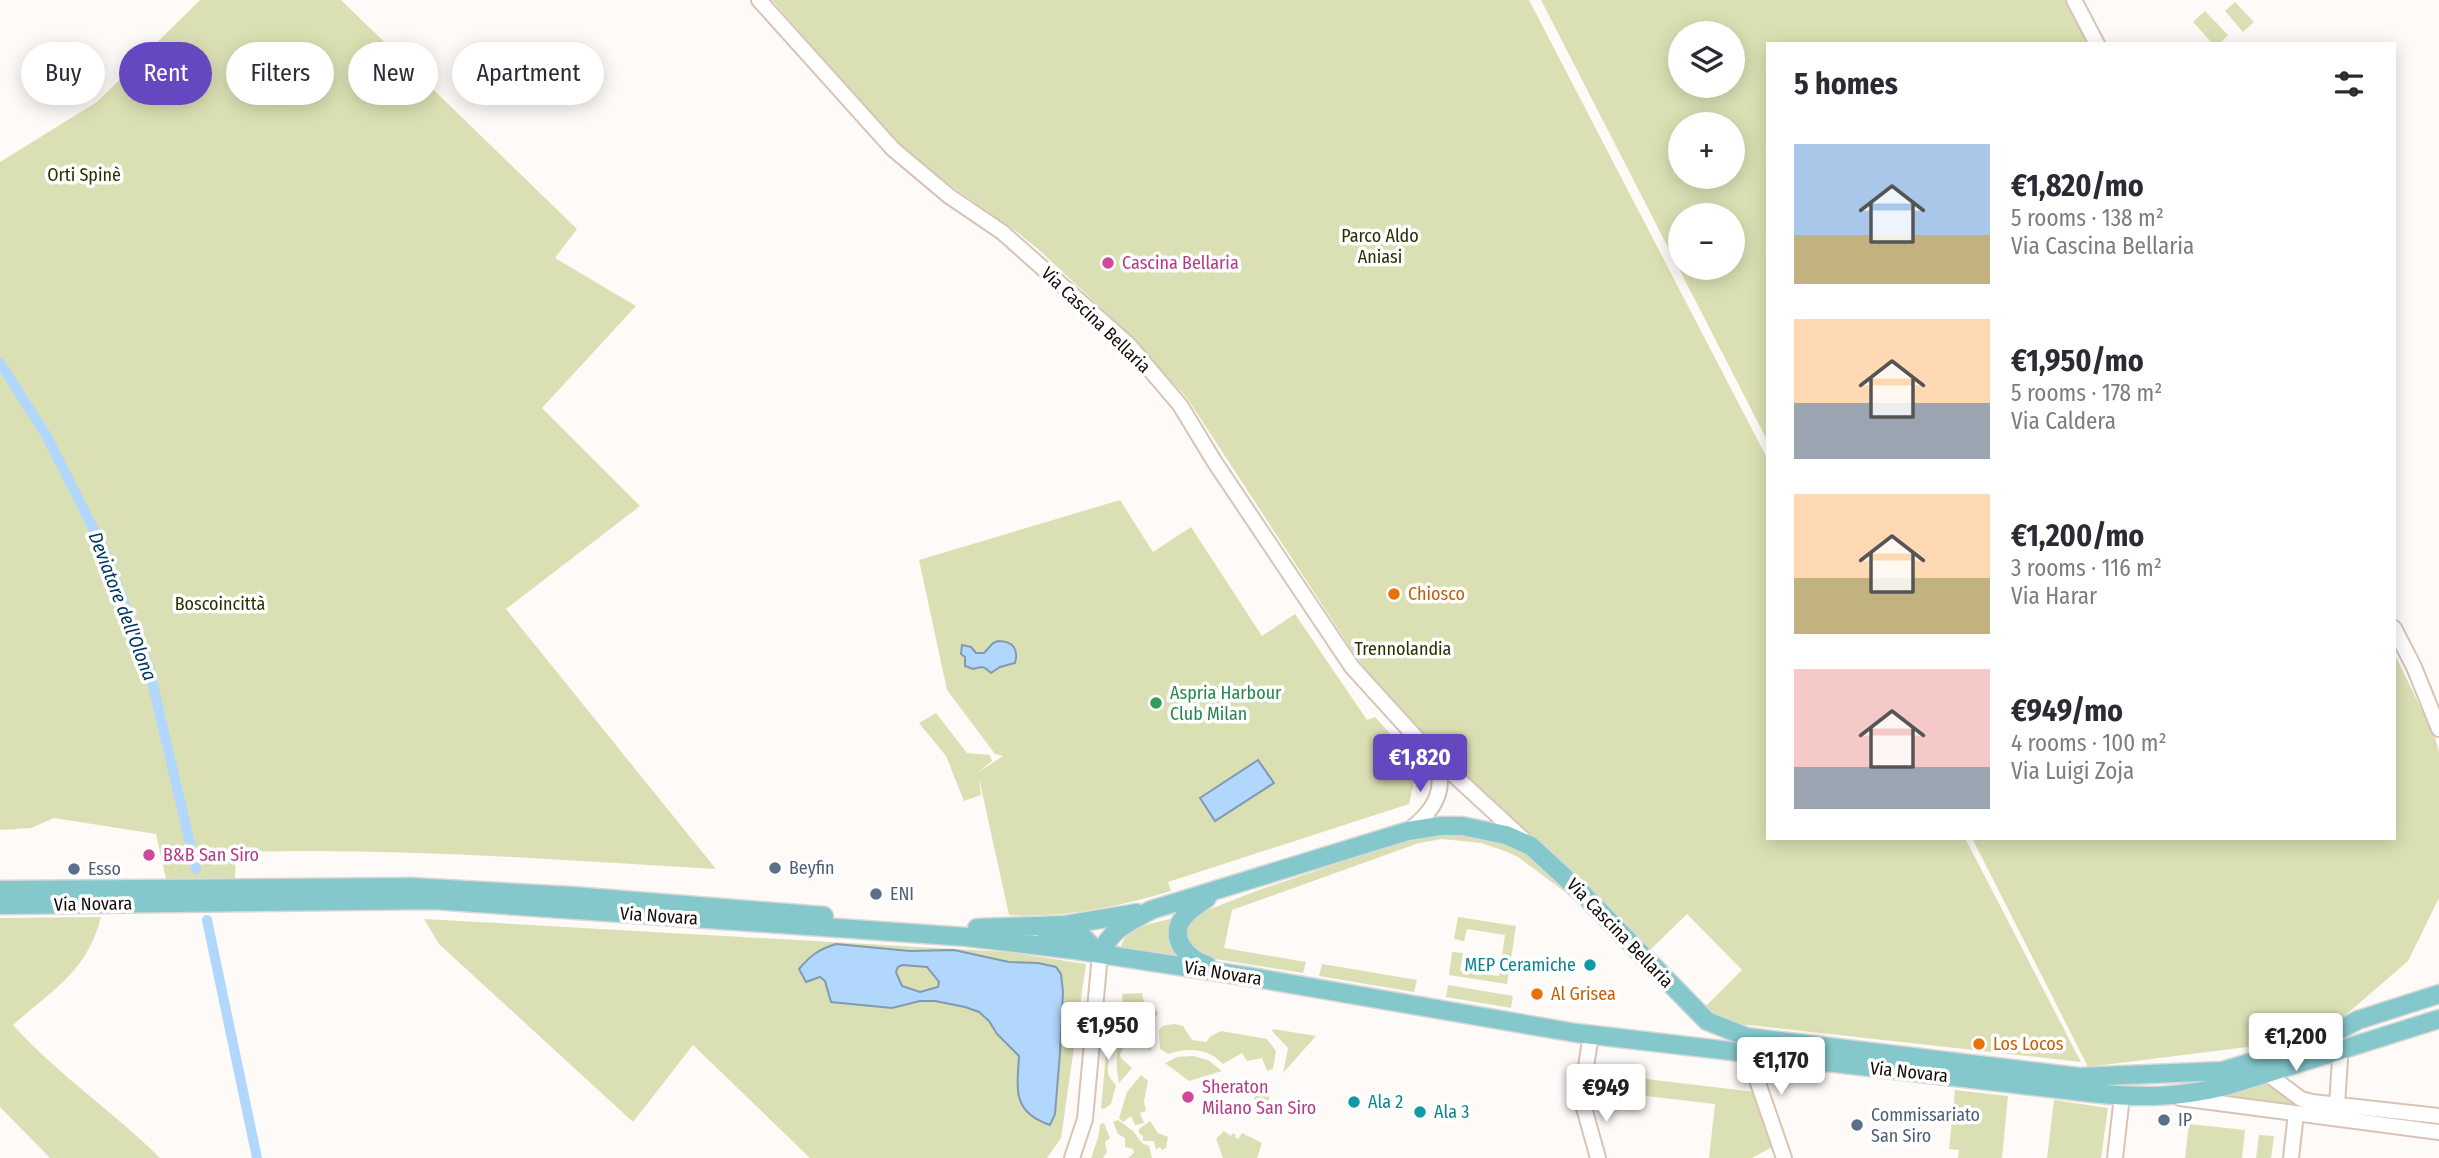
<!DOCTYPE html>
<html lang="en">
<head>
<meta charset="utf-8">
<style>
  :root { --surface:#fff; --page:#f7f7f7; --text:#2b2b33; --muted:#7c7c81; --accent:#6547bf }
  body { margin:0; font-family:"Fira Sans Condensed",sans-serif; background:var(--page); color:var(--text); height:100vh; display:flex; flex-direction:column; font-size:26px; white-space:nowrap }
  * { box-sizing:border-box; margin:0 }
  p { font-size:23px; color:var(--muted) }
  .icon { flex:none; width:38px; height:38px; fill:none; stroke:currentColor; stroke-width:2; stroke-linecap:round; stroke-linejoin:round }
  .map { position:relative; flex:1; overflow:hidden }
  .panel { position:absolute; left:1766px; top:42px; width:630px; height:798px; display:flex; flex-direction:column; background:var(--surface); border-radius:0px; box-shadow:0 4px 18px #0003 }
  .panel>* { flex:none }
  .banner { position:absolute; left:21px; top:42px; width:665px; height:63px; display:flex; gap:14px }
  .tools { position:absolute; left:1668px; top:21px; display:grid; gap:14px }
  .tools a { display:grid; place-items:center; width:77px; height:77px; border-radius:50%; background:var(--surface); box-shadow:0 4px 18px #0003; font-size:35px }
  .price { position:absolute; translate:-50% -60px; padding:0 16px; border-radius:7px; background:#fff; color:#222; font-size:23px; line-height:46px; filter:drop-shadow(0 2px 4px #0008) }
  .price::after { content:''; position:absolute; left:50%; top:42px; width:21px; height:16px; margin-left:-10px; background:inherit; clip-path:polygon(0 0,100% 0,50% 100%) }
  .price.on { background:var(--accent); color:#fff }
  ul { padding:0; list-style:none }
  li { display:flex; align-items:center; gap:21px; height:175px; padding:0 28px }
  li span { display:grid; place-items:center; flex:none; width:196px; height:140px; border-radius:0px; color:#555 }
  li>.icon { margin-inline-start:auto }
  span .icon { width:84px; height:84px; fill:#fffc; stroke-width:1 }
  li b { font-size:30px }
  h2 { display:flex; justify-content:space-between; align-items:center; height:84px; padding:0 28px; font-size:30px }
  .tag { padding:0 24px; border-radius:32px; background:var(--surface); box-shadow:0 4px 18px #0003; font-size:24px; line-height:63px }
  .tag.on { background:var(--accent); color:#fff }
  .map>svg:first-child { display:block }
  .green { fill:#dbe0b4; fill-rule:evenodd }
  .water { fill:#b1d7fc; stroke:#819ab2; stroke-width:2; fill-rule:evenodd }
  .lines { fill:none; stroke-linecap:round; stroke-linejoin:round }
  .canal { stroke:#b1d7fc; stroke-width:10 }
  .minor-casing { stroke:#d9c3b5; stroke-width:18 }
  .major-casing { stroke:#d9d8d7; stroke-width:21 }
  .minor { stroke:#fff; stroke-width:14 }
  .major { stroke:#85c8cc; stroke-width:18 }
  .hotel-dot { fill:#d1479c; stroke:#fff; stroke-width:2.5 }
  .food-dot { fill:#e8710a; stroke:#fff; stroke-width:2.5 }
  .leisure-dot { fill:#2e9e5b; stroke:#fff; stroke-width:2.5 }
  .service-dot { fill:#5c6f8a; stroke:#fff; stroke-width:2.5 }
  .culture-dot { fill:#0f9aa8; stroke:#fff; stroke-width:2.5 }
  .labels { text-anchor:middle; stroke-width:7; stroke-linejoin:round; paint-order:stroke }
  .park-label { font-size:18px; fill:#2c2f00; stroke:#fff }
  .hotel-label { font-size:18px; fill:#b23c85; stroke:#fff; text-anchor:start }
  .street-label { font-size:18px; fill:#110a06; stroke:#fff }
  .food-label { font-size:18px; fill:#c56008; stroke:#fff; text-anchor:start }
  .leisure-label { font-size:18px; fill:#27864d; stroke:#fff; text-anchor:start }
  .service-label { font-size:18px; fill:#4e5e75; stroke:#fff; text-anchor:start }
  .culture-label { font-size:18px; fill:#0d838f; stroke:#fff; text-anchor:start }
  .water-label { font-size:19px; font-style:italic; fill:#003760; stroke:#fff }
</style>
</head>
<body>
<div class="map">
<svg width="2439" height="1158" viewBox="0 0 2439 1158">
  <rect width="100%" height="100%" fill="#fefaf7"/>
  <!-- green -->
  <path class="green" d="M200,0H341L577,229L555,258L636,306L542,408L640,506L506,609L716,869C557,860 396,847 236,852L235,878L166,879L156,834L54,818L31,828L0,830V162L97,102Z
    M772,0H1529L1767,458L1768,838H1965L2081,1062L1730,1023L1705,1007L1742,970L1687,914L1650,950L1413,724L1377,685L1355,655L1187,398L1114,320L1039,250L1017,232L937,176L893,139Z
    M1541,0H2072L2093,44H1768L1767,440ZM1680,33H1732V86H1680ZM1680,124H1732V177H1680ZM1680,215H1732V268H1680Z
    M2235,2L2254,22L2243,32L2225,11Z
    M2205,11L2228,35L2219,44H2213L2193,22Z
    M1120,500L1153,552L1191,527L1262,636L1295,614L1367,720L1375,717L1418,764L1409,804L1168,882L1171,891C1117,907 1066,918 1009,915L979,778L981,795L964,801L946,756L919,723L936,713L967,753L990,755L992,761L977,773L1003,756L995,754L947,690L919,560Z
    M2394,653L2435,737L2439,752V898L2408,961L2333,1026L2271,1044L2088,1067L1972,838H2394Z
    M1436,834C1462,834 1489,834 1513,845C1535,855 1558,883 1576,900L1518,857L1502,850L1481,843L1442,839L1419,843L1232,910L1224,948L1306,962L1303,973L1202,957L1186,946V924L1198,914L1256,891L1421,835Z
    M1183,916L1189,959L1125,952L1121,948C1123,925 1165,921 1183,916Z
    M101,917C87,972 52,990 13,1025C58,1075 113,1111 160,1158H50L0,1107V918Z
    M1458,917L1516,926L1507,984L1449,975L1452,952L1463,953L1460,971L1499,976L1505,935L1467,929L1464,941L1454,939Z
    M424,919L1008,952L1086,964L1061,1138L1047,1158H810L693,1045L633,1122L439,944Z
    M1322,964L1417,980L1414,992L1319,976Z
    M1448,985L1513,996L1511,1008L1446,997Z
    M1142,993L1144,1003L1152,1005L1158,1013L1150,1027L1141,1030L1149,1033C1152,1039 1154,1045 1150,1051L1147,1048L1148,1045L1143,1041L1141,1043L1136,1039L1133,1041L1129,1039L1120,1054L1121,1058L1132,1068L1119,1083C1115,1063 1113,1033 1139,1030L1115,1031H1123C1115,1041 1103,1067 1110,1078C1112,1081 1115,1083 1116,1086L1111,1104L1104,1109L1101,1108L1108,1033H1111L1108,1029L1113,1017L1136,1016L1135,1012L1124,1013L1122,994Z
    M1174,1024L1183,1026L1192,1040L1206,1042L1211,1036L1221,1031L1267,1039L1276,1051L1273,1069L1267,1071L1262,1058L1247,1061L1242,1053L1223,1064C1207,1047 1187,1048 1168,1054L1160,1049L1159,1031L1162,1026Z
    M1273,1029L1316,1036L1283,1073L1288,1048L1272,1031Z
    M1193,1056L1208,1060L1222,1071L1189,1081L1165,1063L1177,1057Z
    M1596,1073L1755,1092L1774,1146L1752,1158H1709L1715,1104L1594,1090Z
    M1141,1075L1148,1081L1144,1101L1146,1111L1140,1113L1144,1123L1135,1125L1131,1116L1123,1122L1119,1118L1127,1092Z
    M2267,1080L2299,1105L2227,1097L2226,1094Z
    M1267,1081L1270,1091L1268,1106L1257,1104L1254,1099L1257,1090L1255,1086Z
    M1955,1090L2008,1096L2002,1158H1958L1959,1150L1949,1149Z
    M2054,1100L2108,1108L2101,1158H2047Z
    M1118,1120L1133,1131L1142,1143L1149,1146L1152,1158H1128L1134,1153L1133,1149L1125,1147V1138L1118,1134L1113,1122Z
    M1150,1121L1158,1133L1168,1137L1166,1148L1162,1150L1160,1147L1156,1149L1154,1141H1143V1136L1139,1133V1129Z
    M1104,1123L1110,1138L1105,1142L1107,1152L1103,1158H1091L1098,1138L1100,1124Z
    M2189,1124L2245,1130L2242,1158H2185Z
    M1224,1131L1231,1136L1233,1133L1236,1135L1235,1137L1238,1139L1242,1133L1262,1143L1257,1158H1223L1216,1139Z
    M2259,1135L2274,1136L2271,1158H2256Z"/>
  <!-- water -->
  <path class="water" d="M998,641C1013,641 1019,649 1015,663L1000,667L991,673C984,666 982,666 973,669L965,666V657L961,654L962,645L971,647L976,653H984L993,643Z
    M1258,760L1274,783L1215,821L1200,798Z
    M836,944L910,951L954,950L1009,962L1038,963L1056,967L1061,974L1063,992L1060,1053L1055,1114L1050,1125C1012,1112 1017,1090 1019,1056L997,1034L989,1021L979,1012L965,1007L935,1001H920L892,1008L831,1002L825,981L820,977L806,982L799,969C810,956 819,949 836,944ZM902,965L927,967L939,982L938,987L920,992L902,986L896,972L898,967Z"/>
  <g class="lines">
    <!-- canal -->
    <path class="canal" d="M0,363L46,435L104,550L149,668L196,869
      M207,920L257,1158"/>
    <defs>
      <path id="minor" d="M759,0L893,149L949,196L1002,232L1129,345L1180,405L1214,461L1352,667L1431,754L1522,838
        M2074,0L2097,44
        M2394,628L2414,667L2439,729
        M1408,831C1432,813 1450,789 1433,758
        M1591,1035L1581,1097L1598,1158
        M2337,1051L2340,1059L2337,1105
        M1748,1054L1784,1158
        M2262,1070L2301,1099L2312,1102L2439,1116
        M2180,1098L2439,1132
        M1072,1158L1085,1119L1100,954
        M2115,1158L2122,1096
        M2291,1158L2296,1113"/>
      <path id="major" d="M0,890L410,887L572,896L824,916
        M1207,898C1199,904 1190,909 1184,917C1167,937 1187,959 1207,965
        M0,905L433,900L967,937L1075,950L1251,977L1576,1033L2092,1093C2142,1098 2176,1098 2226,1086L2439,1019
        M977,928L1065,925L1137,913
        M1047,934L1084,938L1100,954
        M1100,954C1113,927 1127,924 1151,910L1408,831L1440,826H1462L1506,835L1531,846L1583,894L1707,1021L1747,1037L2079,1077L2222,1071L2315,1043L2358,1020L2439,994"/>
    </defs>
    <!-- minor casing -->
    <use href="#minor" class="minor-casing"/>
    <!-- major casing -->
    <use href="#major" class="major-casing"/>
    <!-- minor -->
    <use href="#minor" class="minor"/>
    <!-- major -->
    <use href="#major" class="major"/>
  </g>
  <!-- markers -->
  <g class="hotel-dot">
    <circle cx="1108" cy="263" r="7"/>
    <circle cx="149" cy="855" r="7"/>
    <circle cx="1188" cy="1097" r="7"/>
  </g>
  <g class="food-dot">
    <circle cx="1394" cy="594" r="7"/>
    <circle cx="1537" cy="994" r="7"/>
    <circle cx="1979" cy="1044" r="7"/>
  </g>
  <circle class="leisure-dot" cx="1156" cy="703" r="7"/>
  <g class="service-dot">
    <circle cx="775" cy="868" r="7"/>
    <circle cx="74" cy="869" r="7"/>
    <circle cx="876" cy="894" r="7"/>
    <circle cx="2164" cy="1120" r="7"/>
    <circle cx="1857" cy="1125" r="7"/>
  </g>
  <g class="culture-dot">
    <circle cx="1590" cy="965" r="7"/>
    <circle cx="1354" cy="1102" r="7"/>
    <circle cx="1420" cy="1112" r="7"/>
  </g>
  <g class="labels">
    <!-- park labels -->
    <g class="park-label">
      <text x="84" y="181">Orti Spinè</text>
      <text x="1380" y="242">Parco Aldo<tspan x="1380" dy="21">Aniasi</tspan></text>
      <text x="220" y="610">Boscoincittà</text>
      <text x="1403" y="655">Trennolandia</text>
    </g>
    <!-- hotel labels -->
    <g class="hotel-label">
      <text x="1122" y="269">Cascina Bellaria</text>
      <text x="163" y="861">B&amp;B San Siro</text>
      <text x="1202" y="1093">Sheraton<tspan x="1202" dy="21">Milano San Siro</tspan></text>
    </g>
    <!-- street labels -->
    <g class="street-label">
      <text transform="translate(1096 320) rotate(44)" y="6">Via Cascina Bellaria</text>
      <text transform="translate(93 904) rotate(-1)" y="6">Via Novara</text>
      <text transform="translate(659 916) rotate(4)" y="6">Via Novara</text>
      <text transform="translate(1620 933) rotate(46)" y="6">Via Cascina Bellaria</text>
      <text transform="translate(1223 973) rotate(9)" y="6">Via Novara</text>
      <text transform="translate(1909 1072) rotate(6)" y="6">Via Novara</text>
    </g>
    <!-- food labels -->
    <g class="food-label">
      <text x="1408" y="600">Chiosco</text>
      <text x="1551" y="1000">Al Grisea</text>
      <text x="1993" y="1050">Los Locos</text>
    </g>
    <!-- leisure labels -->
    <g class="leisure-label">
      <text x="1170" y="699">Aspria Harbour<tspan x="1170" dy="21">Club Milan</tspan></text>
    </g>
    <!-- service labels -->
    <g class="service-label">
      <text x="789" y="874">Beyfin</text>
      <text x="88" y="875">Esso</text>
      <text x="890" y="900">ENI</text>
      <text x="1871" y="1121">Commissariato<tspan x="1871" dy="21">San Siro</tspan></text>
      <text x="2178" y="1126">IP</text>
    </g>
    <!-- culture labels -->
    <g class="culture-label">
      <text x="1576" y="971" text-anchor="end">MEP Ceramiche</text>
      <text x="1368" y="1108">Ala 2</text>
      <text x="1434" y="1118">Ala 3</text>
    </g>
    <!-- water labels -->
    <g class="water-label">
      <text transform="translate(123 606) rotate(69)" y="7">Deviatore dell'Olona</text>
    </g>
  </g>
</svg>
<div class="tools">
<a><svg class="icon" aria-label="layers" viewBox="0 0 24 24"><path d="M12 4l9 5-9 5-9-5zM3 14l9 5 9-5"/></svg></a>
<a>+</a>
<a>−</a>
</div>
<b class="price on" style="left:1420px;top:794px">€1,820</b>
<b class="price" style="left:1108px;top:1062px">€1,950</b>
<b class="price" style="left:2296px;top:1073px">€1,200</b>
<b class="price" style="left:1781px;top:1097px">€1,170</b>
<b class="price" style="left:1606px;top:1124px">€949</b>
<div class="banner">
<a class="tag">Buy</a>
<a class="tag on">Rent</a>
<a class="tag">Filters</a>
<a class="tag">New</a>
<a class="tag">Apartment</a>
</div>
<section class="panel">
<h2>5 homes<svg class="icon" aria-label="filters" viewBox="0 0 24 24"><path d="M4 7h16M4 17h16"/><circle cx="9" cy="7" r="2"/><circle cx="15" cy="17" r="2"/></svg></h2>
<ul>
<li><span style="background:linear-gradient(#a9c7e8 65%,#c2b280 0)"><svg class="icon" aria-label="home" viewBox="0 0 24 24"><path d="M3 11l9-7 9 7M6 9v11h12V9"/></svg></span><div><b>€1,820/mo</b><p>5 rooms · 138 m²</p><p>Via Cascina Bellaria</p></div></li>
<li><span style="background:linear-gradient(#ffd9b3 60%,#9aa5b1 0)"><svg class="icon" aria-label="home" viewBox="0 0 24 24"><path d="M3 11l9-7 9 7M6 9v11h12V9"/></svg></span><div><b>€1,950/mo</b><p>5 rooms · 178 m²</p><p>Via Caldera</p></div></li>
<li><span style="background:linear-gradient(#ffd9b3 60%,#c2b280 0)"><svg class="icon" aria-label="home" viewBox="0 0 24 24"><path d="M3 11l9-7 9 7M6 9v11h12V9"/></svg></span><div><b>€1,200/mo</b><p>3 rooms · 116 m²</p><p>Via Harar</p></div></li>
<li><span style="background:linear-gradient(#f6c9c9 70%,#9aa5b1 0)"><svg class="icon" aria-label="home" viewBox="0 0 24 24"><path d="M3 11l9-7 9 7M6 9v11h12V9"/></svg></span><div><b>€949/mo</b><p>4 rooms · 100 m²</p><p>Via Luigi Zoja</p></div></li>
</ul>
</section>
</div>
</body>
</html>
